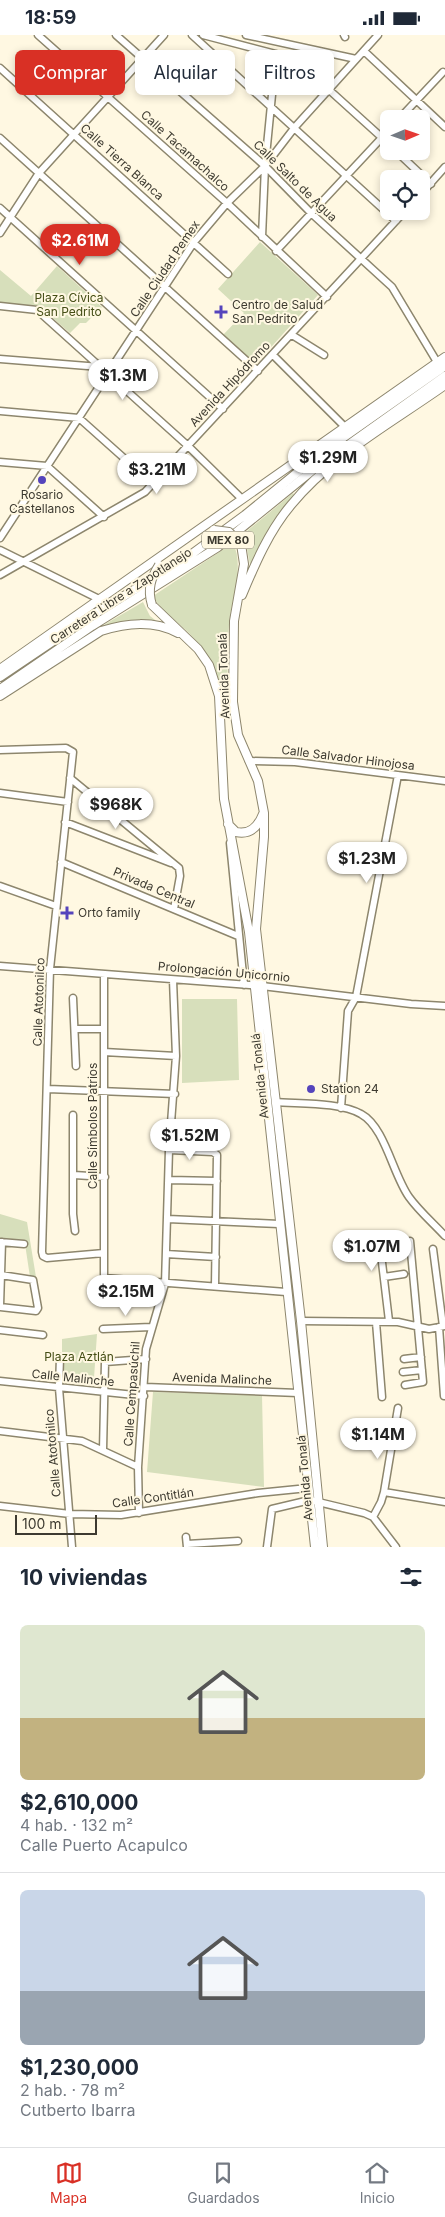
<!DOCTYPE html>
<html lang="es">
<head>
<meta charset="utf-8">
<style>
  :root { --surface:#fff; --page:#f2f2f3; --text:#1f2937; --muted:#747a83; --line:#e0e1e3; --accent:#d93025 }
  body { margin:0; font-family:Inter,sans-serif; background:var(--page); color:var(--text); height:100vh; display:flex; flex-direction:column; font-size:19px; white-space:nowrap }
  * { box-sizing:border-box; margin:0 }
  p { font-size:16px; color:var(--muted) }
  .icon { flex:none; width:28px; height:28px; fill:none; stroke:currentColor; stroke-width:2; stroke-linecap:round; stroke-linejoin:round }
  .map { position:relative; height:1512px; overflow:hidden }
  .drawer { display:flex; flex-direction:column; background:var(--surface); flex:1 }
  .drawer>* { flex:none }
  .top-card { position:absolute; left:15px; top:15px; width:415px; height:45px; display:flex; gap:10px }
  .needle { width:32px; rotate:88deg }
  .buttons { position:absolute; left:380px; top:75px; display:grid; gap:10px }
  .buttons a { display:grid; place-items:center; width:50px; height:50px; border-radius:8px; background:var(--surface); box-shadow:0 2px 8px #0003; font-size:25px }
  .scale { position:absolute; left:15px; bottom:12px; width:82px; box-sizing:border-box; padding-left:5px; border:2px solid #3d3a30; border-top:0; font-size:14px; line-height:18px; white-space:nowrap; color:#3d3a30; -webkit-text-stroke:4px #fff8e2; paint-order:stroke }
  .price { position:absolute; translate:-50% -42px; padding:0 11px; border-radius:18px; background:#fff; color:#222; font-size:16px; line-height:32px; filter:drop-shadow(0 1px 2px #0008) }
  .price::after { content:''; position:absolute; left:50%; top:30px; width:15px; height:11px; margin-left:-8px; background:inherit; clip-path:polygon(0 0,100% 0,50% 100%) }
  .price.on { background:var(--accent); color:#fff }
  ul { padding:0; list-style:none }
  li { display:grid; align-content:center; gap:10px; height:265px; padding:0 20px }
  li+li { border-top:1px solid var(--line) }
  li span { display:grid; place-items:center; height:155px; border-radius:8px; color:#555 }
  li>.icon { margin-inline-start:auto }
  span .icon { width:90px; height:90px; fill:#fffc; stroke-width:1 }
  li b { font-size:21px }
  h2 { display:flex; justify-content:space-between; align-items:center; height:60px; padding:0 20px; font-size:21px }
  .tag { padding:0 18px; border-radius:8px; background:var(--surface); box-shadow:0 2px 8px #0003; font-size:18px; line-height:45px }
  .tag.on { background:var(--accent); color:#fff }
  .status { display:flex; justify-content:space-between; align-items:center; height:35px; padding:0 25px; background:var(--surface); direction:ltr }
  .status svg { height:14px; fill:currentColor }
  .dock { display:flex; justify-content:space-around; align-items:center; height:70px; border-top:1px solid var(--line); background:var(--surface); font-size:14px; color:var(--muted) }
  .dock a { display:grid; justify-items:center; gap:2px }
  .dock .on { color:var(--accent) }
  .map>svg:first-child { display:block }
  .green { fill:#d7dfbb }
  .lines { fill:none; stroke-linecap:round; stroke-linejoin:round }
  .minor-casing { stroke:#8d866d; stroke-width:9 }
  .major-casing { stroke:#8d866d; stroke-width:10 }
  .minor { stroke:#fff; stroke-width:6 }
  .major { stroke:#fff; stroke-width:8 }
  .major-bridge-casing { stroke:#8d866d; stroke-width:10; stroke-linecap:butt }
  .major-bridge { stroke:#fff; stroke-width:8 }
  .poi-dot { fill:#5544bc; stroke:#fff8e2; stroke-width:2 }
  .labels { text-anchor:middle; stroke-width:4; stroke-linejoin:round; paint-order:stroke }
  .shield { fill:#fff8e2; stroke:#777365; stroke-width:1 }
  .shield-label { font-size:11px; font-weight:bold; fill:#3d3a30 }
  .street-label { font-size:12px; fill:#3d3a30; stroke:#fff8e2 }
  .park-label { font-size:12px; fill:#444d15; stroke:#fff8e2 }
  .poi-label { font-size:12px; fill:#3d3a30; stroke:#fff8e2; text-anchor:start }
</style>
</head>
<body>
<div class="status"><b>18:59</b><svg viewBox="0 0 49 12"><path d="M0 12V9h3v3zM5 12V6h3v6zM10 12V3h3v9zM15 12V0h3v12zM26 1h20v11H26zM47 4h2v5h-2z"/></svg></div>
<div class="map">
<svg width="445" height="1512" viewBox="0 0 445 1512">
  <rect width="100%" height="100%" fill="#fff8e2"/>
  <!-- green -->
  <path class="green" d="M260,207L318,260L256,329L223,300L244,278L218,254Z
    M57,231L102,272L86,288H80L70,298L39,271L0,268V235L31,261Z
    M293,458L295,461L260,511L250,530L246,508L241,501Z
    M233,508C245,532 231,564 229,590C227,610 227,629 228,648L221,652C215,636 208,620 197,607C184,590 163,580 153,561Z
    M143,567L150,581L159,588L137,585L103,593L102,591Z
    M182,964H237L239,1045L182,1048Z
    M0,1179L27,1187L36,1242H30L25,1209L22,1206L0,1203Z
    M97,1299L94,1343L62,1340V1304Z
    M153,1357L262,1360L264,1452L147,1437Z"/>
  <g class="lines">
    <defs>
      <path id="minor" d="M38,0L227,168L327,262
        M116,0L265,131L311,178L392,252L437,327
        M192,0L396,186
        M203,0L295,24L389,109
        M246,0L356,24
        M344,0L345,2
        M364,16L445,92
        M0,33L228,239
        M399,84L443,37
        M0,103L258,336
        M396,116L431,149
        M421,159L445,132
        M0,173L223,374
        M0,198L39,138L164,0
        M262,202L265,131L276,19
        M276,216L389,95
        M0,271L37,275L187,410L242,464
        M292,300L324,320
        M273,320L345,392
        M0,324L100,332
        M0,376L79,383L153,449
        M0,427L47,431L104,482
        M0,503L194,207L227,168L265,131L295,92L378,0
        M0,515L99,564
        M0,540L145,457L405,176
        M0,715L66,713L73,717L50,934L42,1217L43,1221L47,1223L104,1218
        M249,726L295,727L445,746
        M70,743L179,833L180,841L174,874
        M0,758L68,767
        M65,787L171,828
        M230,808L244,950
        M61,827L238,901
        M0,851L56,871
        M0,931L262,951L411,969L445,971
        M104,939V1243L286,1257
        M73,963L76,1031
        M75,994H104
        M104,1017L176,1021
        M48,1054L175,1059
        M275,1067C300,1069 340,1067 361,1079C385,1092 393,1140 409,1162C419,1176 433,1188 445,1201
        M341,1073L348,976L356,962L398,740
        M73,1080V1179L75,1196
        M169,1115L213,1117L217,1120L215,1251
        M74,1140L105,1142
        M169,1145L217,1146
        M168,1184L279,1189
        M0,1207L24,1209
        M433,1214L443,1291
        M166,1219L216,1222
        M384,1242L404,1239
        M0,1271L2,1207
        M0,1272L36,1276L38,1273L33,1245L1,1240
        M301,1286L398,1287L429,1294L445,1291
        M389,1286L381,1219L398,1217
        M376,1287L382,1362
        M439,1292L444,1361
        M103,1294L151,1292
        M0,1295L43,1300
        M60,1322L59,1353L72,1512
        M404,1324L421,1322
        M403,1337L422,1335
        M0,1346L144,1361
        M405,1350L423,1347L410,1206
        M145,1352L298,1358
        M0,1396L82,1406L138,1432
        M103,1415L105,1327L146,1324
        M384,1457L445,1467
        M0,1471L70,1479L121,1480L258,1458L308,1453
        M139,1478L138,1432L146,1314L165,1249L169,1115L176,1021L173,945
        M373,1482L381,1467L384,1457L398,1373
        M186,1502L187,1512
        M187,1509L238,1506
        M267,1512L272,1474L310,1465L364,1478L373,1482L396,1512"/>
      <path id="major" d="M241,509L244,529L234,586L233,667L238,700L258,746L264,778V802L256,894L301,1286L323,1512
        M242,560C255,529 269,496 291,470C332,420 393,387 445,350
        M152,570L198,614L209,630L219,661L224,764L249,897L315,1512
        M0,634L445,322
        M0,642L86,584L185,524L245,480L320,419L445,331
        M0,654L92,591L218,512L313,435L445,341
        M0,661L101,596C127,588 153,585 178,598
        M228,789L236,797C250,800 258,792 263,779"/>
    </defs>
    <!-- minor casing -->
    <use href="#minor" class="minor-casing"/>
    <!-- major casing -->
    <use href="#major" class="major-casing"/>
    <!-- minor -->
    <use href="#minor" class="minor"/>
    <!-- major -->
    <use href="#major" class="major"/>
    <defs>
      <path id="major-bridge" d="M214,495L229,497L241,509
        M152,570C147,554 151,543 159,530"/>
    </defs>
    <!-- major-bridge casing -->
    <use href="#major-bridge" class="major-bridge-casing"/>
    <!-- major-bridge -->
    <use href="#major-bridge" class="major-bridge"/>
  </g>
  <!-- markers -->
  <g class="poi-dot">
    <path d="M218.5 269.5h5v5h5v5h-5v5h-5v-5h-5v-5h5z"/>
    <circle cx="42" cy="445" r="5"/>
    <path d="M64.5 870.5h5v5h5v5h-5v5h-5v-5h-5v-5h5z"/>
    <circle cx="311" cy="1054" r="5"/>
  </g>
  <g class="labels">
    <!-- shield labels -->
    <rect class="shield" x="202" y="496.5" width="52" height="17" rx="4"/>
    <g class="shield-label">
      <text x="228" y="509">MEX 80</text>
    </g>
    <!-- street labels -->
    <g class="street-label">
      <text transform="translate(185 116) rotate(42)" y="4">Calle Tacamachalco</text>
      <text transform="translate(122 127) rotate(42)" y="4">Calle Tierra Blanca</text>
      <text transform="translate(295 146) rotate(44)" y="4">Calle Salto de Agua</text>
      <text transform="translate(165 234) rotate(-56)" y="4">Calle Ciudad Pemex</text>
      <text transform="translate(230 349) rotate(-47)" y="4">Avenida Hipódromo</text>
      <text transform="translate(121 561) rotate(-33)" y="4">Carretera Libre a Zapotlanejo</text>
      <text transform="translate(224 641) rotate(-92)" y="4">Avenida Tonalá</text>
      <text transform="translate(348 723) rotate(7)" y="4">Calle Salvador Hinojosa</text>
      <text transform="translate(154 853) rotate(23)" y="4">Privada Central</text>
      <text transform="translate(224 937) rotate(5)" y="4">Prolongación Unicornio</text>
      <text transform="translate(39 967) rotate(-88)" y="4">Calle Atotonilco</text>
      <text transform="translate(260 1041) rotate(-96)" y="4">Avenida Tonalá</text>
      <text transform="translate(93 1091) rotate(-90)" y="4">Calle Símbolos Patrios</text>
      <text transform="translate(73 1343) rotate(6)" y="4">Calle Malinche</text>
      <text transform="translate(222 1344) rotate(2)" y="4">Avenida Malinche</text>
      <text transform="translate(132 1359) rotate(-86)" y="4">Calle Cempasúchil</text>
      <text transform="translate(53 1418) rotate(-95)" y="4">Calle Atotonilco</text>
      <text transform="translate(305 1443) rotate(-95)" y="4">Avenida Tonalá</text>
      <text transform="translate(153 1463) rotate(-8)" y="4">Calle Contitlán</text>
    </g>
    <!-- park labels -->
    <g class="park-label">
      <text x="69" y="267">Plaza Cívica<tspan x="69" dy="14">San Pedrito</tspan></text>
      <text x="79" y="1326">Plaza Aztlán</text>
    </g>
    <!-- poi labels -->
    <g class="poi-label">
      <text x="232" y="274">Centro de Salud<tspan x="232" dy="14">San Pedrito</tspan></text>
      <text x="42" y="464" text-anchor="middle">Rosario<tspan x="42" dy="14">Castellanos</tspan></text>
      <text x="78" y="882">Orto family</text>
      <text x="321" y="1058">Station 24</text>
    </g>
  </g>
</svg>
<div class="buttons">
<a><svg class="needle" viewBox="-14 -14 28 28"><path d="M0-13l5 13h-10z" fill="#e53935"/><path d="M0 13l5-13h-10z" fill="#747a83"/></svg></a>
<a><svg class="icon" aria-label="locate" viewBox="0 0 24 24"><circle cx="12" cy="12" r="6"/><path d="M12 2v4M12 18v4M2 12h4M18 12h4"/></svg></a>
</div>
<div class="scale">100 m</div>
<b class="price on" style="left:80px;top:231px">$2.61M</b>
<b class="price" style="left:123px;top:366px">$1.3M</b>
<b class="price" style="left:328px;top:448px">$1.29M</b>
<b class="price" style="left:157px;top:460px">$3.21M</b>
<b class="price" style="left:116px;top:795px">$968K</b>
<b class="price" style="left:367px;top:849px">$1.23M</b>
<b class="price" style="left:190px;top:1126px">$1.52M</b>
<b class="price" style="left:372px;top:1237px">$1.07M</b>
<b class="price" style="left:126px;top:1282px">$2.15M</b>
<b class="price" style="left:378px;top:1425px">$1.14M</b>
<div class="top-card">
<a class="tag on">Comprar</a>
<a class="tag">Alquilar</a>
<a class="tag">Filtros</a>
</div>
</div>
<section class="drawer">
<h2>10 viviendas<svg class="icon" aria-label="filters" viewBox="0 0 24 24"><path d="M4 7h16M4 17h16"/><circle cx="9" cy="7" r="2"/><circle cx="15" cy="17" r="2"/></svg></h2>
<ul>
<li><span style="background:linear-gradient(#dfe7d0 60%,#c2b280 0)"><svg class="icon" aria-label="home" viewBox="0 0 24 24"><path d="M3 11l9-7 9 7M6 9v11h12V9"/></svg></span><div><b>$2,610,000</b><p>4 hab. · 132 m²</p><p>Calle Puerto Acapulco</p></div></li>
<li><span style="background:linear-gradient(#c9d6e8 65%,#9aa5b1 0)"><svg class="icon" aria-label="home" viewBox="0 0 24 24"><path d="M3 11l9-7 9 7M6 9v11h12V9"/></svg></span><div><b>$1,230,000</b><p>2 hab. · 78 m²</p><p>Cutberto Ibarra</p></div></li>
</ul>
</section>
<nav class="dock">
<a class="on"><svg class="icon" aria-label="map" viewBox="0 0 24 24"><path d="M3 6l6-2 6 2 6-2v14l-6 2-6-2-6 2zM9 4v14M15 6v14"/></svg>Mapa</a>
<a><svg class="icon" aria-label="saved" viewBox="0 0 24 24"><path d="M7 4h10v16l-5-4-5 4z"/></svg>Guardados</a>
<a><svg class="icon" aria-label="home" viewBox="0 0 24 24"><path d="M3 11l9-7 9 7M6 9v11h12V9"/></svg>Inicio</a>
</nav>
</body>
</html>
